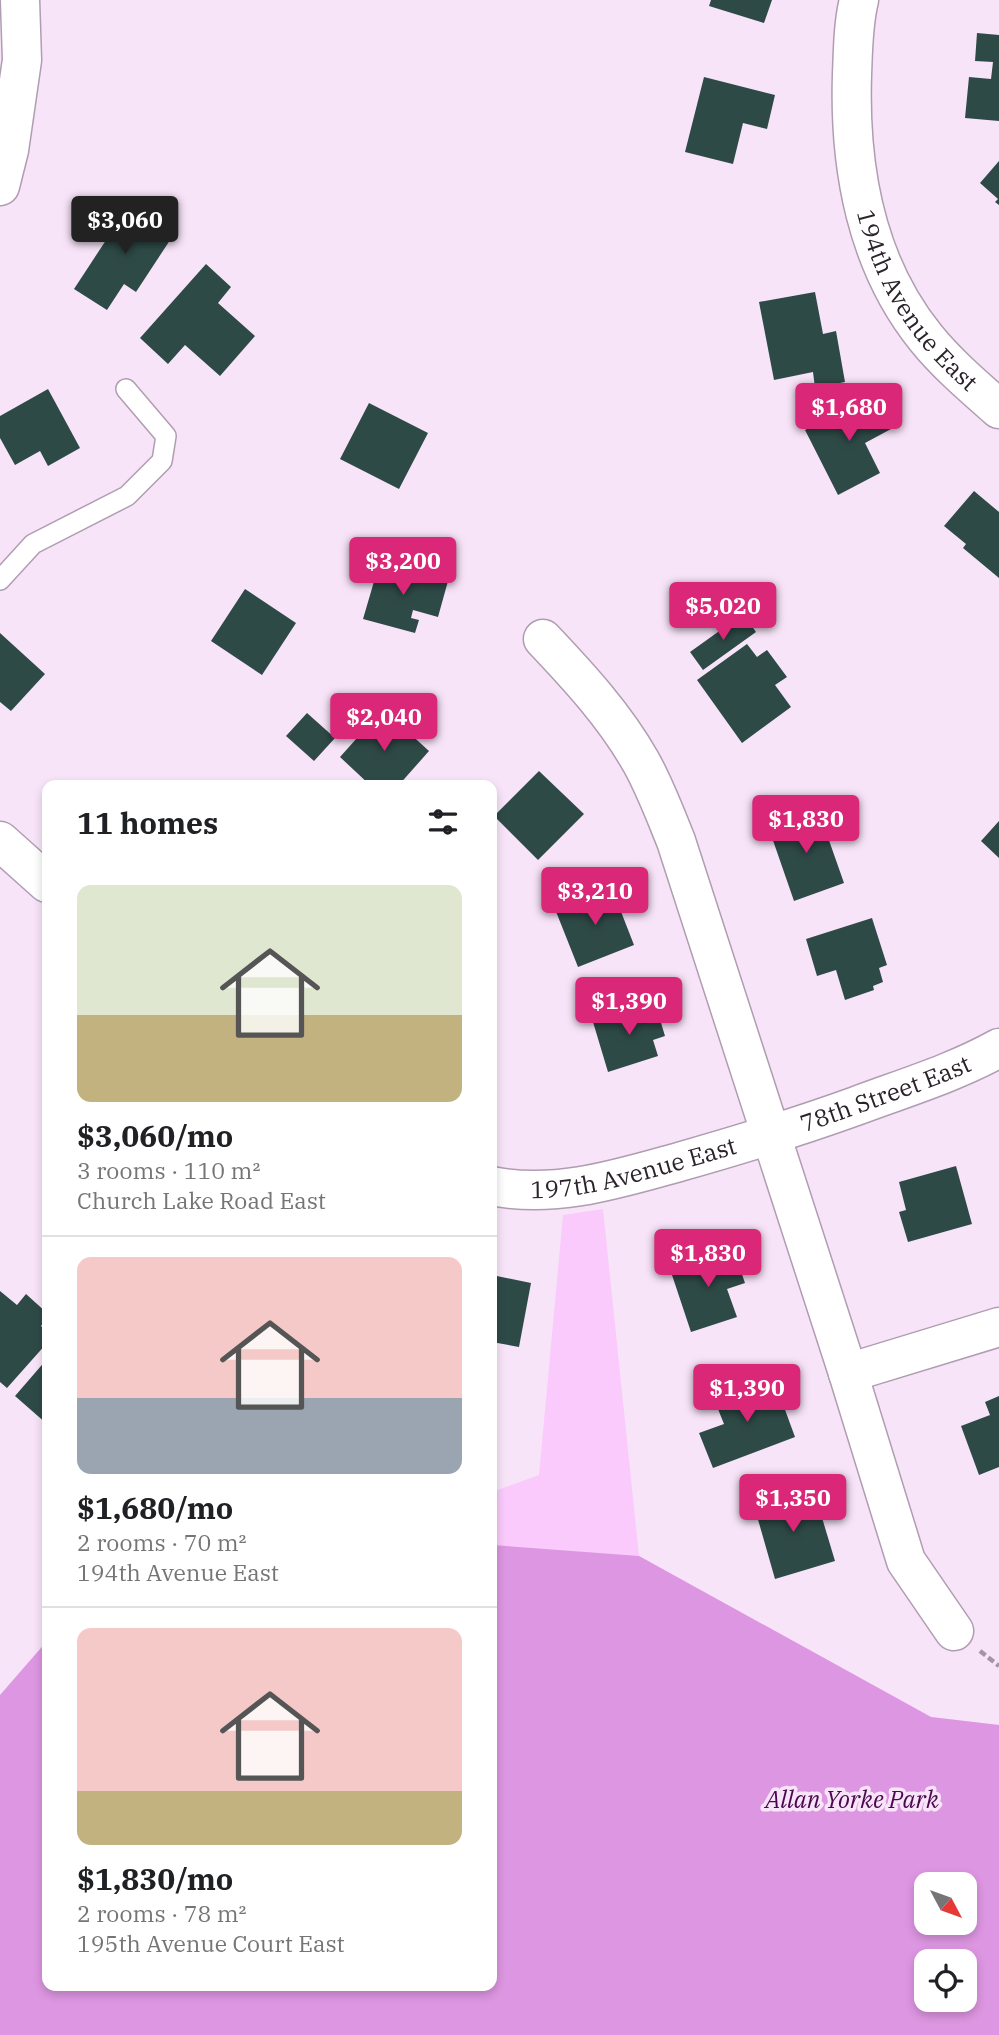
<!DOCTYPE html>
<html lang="en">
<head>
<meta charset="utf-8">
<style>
  :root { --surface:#fff; --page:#f2f2f2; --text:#202124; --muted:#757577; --line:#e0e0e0; --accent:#db2777 }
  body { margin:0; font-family:"IBM Plex Serif",serif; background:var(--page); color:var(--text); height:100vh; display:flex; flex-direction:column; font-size:26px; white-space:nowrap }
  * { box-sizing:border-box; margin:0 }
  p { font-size:23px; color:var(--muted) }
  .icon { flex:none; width:38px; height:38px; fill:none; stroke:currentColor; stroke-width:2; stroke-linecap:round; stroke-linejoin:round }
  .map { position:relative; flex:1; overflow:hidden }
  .side { position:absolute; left:42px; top:780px; width:455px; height:1211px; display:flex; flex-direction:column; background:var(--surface); border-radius:14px; box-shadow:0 4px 10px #0003 }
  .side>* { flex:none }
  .needle { width:46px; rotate:131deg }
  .controls { position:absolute; left:914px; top:1872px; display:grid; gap:14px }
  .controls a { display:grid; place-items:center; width:63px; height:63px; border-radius:14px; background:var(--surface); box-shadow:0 4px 10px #0003; font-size:35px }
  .price { position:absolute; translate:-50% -60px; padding:0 16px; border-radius:7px; background:var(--accent); color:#fff; font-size:23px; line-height:46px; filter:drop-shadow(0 2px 4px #0008) }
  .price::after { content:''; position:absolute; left:50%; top:42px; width:21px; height:16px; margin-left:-10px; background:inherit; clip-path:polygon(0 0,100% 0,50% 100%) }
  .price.current { background:#222; color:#fff }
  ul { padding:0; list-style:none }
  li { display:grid; align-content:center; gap:14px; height:371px; padding:0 35px }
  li+li { border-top:2px solid var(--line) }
  li span { display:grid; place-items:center; height:217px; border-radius:14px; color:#555 }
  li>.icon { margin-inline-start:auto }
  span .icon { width:126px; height:126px; fill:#fffc; stroke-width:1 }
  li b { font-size:30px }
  h2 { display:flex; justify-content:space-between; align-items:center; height:84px; padding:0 35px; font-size:30px }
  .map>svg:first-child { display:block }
  .green { fill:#f9cafb; fill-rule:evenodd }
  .forest { fill:#dd96e1; fill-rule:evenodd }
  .building { fill:#2e4a47 }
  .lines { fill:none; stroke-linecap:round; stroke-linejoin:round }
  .service-casing { stroke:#b09db1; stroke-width:22 }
  .minor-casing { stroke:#b09db1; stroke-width:41 }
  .tertiary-casing { stroke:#b09db1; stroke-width:41 }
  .path { stroke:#a495a4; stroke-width:4.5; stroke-dasharray:7 3.5; stroke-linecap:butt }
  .service { stroke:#fff; stroke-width:19 }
  .minor { stroke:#fff; stroke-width:38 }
  .tertiary { stroke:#fff; stroke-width:38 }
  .labels { text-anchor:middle; stroke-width:7; stroke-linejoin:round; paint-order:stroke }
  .street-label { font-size:24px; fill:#2a232a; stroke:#f8e4f9 }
  .park-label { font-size:24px; font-style:italic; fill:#4b084f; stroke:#f8e4f9 }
</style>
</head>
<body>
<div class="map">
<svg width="999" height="2035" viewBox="0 0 999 2035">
  <rect width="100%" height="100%" fill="#f8e4f9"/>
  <!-- green -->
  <path class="green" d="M603,1209L639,1556L931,1717L999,1725V2035H948L492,1624V1492L539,1475L563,1215ZM926,1885H964V1923H926ZM926,1962H964V2000H926Z"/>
  <!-- forest -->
  <path class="forest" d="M492,1545L639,1556L931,1717L999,1725V2035H0V1695L47,1641V1986H492ZM926,1885H964V1923H926ZM926,1962H964V2000H926Z"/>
  <!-- building -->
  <path class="building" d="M711,0H772L764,23L709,6Z
    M977,33L999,35V121L965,118L969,77L991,79L993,62L975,61Z
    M704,77L775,95L767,129L743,123L733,164L685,152Z
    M999,161V205L995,202L998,199L980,183Z
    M131,202L176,231L136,292L124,284L107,310L74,289Z
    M206,264L231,287L218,303L255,336L220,376L185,345L168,364L140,338Z
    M815,292L823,334L836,331L845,382L815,388L813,372L774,380L759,302Z
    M48,389L80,448L48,466L40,451L15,465L0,438V416Z
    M874,394L891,429L865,443L880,473L838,495L805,430Z
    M369,403L428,433L399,489L340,459Z
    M974,491L999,512V578L963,548L966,544L944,526Z
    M380,561L448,581L438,617L413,610L411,618L419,620L415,633L363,619Z
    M245,589L296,623L262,675L211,641Z
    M743,614L756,632L703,670L690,652Z
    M0,633L45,674L11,711L0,702Z
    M747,644L757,657L767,650L787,677L775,685L791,707L742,743L697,680Z
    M383,709L429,751L398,786H371L340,757Z
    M307,713L335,738L314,761L286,736Z
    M539,771L584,814L538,860L494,816Z
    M818,809L844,883L794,901L768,826Z
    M999,821V858L981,841Z
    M611,886L634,945L578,967L555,909Z
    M872,918L887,965L879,968L883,982L873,986L874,990L845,1000L836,970L817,976L806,939Z
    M655,1003L665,1036L653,1040L658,1056L608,1072L593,1022Z
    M956,1166L972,1224L908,1242L899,1212L906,1210L899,1182Z
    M733,1248L745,1283L727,1289L737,1317L691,1332L670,1269Z
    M492,1275L531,1283L519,1347L492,1342Z
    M0,1291L17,1305L26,1294L47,1313V1318L41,1326L47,1332V1343L7,1388L0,1382Z
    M47,1359V1424L15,1396Z
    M769,1379L780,1408L784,1407L795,1437L713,1468L699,1433L724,1424L714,1399Z
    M999,1396V1467L979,1475L961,1426L990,1415L985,1402Z
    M795,1490L799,1507L817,1501L835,1561L775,1579L753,1502Z"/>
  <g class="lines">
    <defs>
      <path id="service" d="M0,580L33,544L127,496L162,461L166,436L126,389"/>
      <g id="minor">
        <path id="s1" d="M859,0C853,24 853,50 852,75C849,167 866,264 926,338C947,364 974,387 999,409"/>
        <path d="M543,639C579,677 615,716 641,762C655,787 665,814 676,841L848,1373L906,1561L954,1631"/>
        <path d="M0,841L47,883"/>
        <path id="s2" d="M492,1186C555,1199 618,1179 679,1162C739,1145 798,1127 856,1106C904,1088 954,1073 999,1048"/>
        <path d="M848,1373L999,1327"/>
      </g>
      <path id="tertiary" d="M0,186L9,150L22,60L20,0"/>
    </defs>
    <!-- service casing -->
    <use href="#service" class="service-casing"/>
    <!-- minor casing -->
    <use href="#minor" class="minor-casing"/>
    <!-- tertiary casing -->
    <use href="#tertiary" class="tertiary-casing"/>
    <!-- path -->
    <path class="path" d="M980,1651L999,1666"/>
    <!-- service -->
    <use href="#service" class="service"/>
    <!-- minor -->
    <use href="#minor" class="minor"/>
    <!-- tertiary -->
    <use href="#tertiary" class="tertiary"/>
  </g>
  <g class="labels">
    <!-- street labels -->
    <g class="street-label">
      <text dy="8" stroke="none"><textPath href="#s1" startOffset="317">194th Avenue East</textPath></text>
      <text dy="8" stroke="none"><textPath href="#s2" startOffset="408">78th Street East</textPath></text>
      <text dy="8" stroke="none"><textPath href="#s2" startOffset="144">197th Avenue East</textPath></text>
    </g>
    <!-- park labels -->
    <g class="park-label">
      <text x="852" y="1808">Allan Yorke Park</text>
    </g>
  </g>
</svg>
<div class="controls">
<a><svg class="needle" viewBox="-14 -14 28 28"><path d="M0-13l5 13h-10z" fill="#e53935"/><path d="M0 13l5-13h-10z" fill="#757577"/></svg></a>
<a><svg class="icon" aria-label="locate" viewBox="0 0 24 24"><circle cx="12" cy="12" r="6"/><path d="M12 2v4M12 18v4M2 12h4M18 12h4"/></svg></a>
</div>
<b class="price current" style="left:125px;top:256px">$3,060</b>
<b class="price" style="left:849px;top:443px">$1,680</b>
<b class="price" style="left:403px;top:597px">$3,200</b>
<b class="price" style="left:723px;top:642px">$5,020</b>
<b class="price" style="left:384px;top:753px">$2,040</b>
<b class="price" style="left:806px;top:855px">$1,830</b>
<b class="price" style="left:595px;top:927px">$3,210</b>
<b class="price" style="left:629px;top:1037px">$1,390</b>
<b class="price" style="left:708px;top:1289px">$1,830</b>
<b class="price" style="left:747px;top:1424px">$1,390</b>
<b class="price" style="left:793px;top:1534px">$1,350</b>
<section class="side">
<h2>11 homes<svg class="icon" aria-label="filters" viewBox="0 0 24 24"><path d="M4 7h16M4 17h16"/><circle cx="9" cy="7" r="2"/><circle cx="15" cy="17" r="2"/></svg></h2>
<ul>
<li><span style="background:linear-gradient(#dfe7d0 60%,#c2b280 0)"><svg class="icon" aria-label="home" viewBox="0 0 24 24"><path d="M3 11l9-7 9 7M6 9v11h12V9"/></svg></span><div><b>$3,060/mo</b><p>3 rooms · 110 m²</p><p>Church Lake Road East</p></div></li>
<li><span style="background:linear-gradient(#f6c9c9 65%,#9aa5b1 0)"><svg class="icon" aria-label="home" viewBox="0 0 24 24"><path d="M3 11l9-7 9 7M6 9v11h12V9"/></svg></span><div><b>$1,680/mo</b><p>2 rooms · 70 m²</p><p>194th Avenue East</p></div></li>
<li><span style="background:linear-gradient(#f6c9c9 75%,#c2b280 0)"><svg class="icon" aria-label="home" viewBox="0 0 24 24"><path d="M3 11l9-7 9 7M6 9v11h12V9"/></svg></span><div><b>$1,830/mo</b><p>2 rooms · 78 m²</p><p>195th Avenue Court East</p></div></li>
</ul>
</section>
</div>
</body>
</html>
